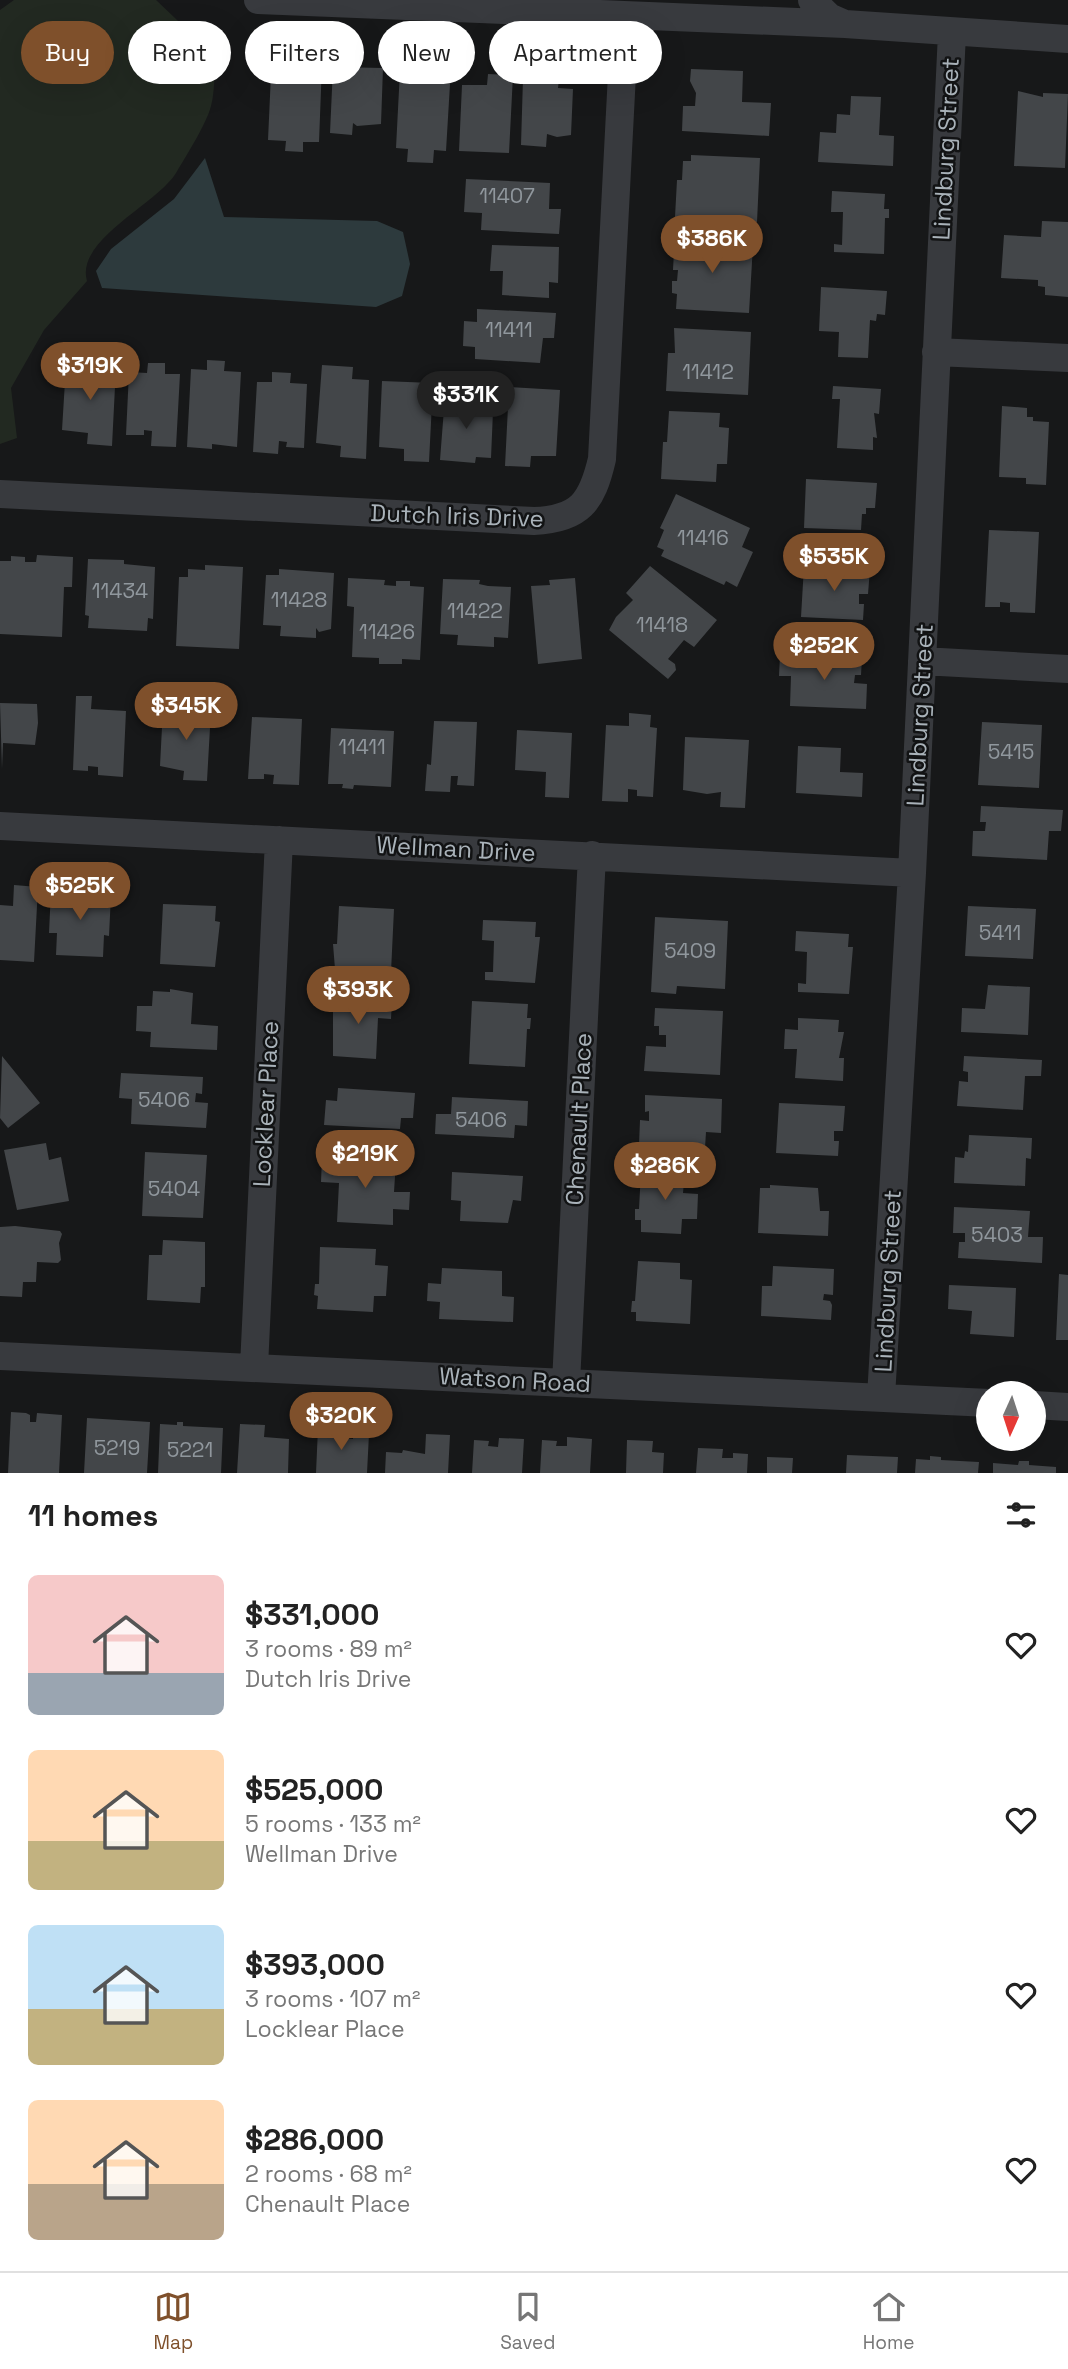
<!DOCTYPE html>
<html lang="en">
<head>
<meta charset="utf-8">
<style>
  :root { --surface:#fff; --page:#f6f6f6; --text:#222; --muted:#767676; --line:#e0e0e0; --accent:#7f502b }
  body { margin:0; font-family:"Space Grotesk",sans-serif; background:var(--page); color:var(--text); height:100vh; display:flex; flex-direction:column; font-size:26px; white-space:nowrap }
  * { box-sizing:border-box; margin:0 }
  p { font-size:23px; color:var(--muted) }
  .icon { flex:none; width:38px; height:38px; fill:none; stroke:currentColor; stroke-width:2; stroke-linecap:round; stroke-linejoin:round }
  .map { position:relative; height:1473px; overflow:hidden }
  .details { display:flex; flex-direction:column; background:var(--surface); flex:1 }
  .details>* { flex:none }
  .banner { position:absolute; left:21px; top:21px; width:700px; height:63px; display:flex; gap:14px }
  .needle { width:46px; rotate:183deg }
  .fabs { position:absolute; left:976px; top:1381px; display:grid; gap:14px }
  .fabs a { display:grid; place-items:center; width:70px; height:70px; border-radius:50%; background:var(--surface); box-shadow:0 7px 28px #0002; font-size:35px }
  .price { position:absolute; translate:-50% -60px; padding:0 16px; border-radius:24px; background:var(--accent); color:#fff; font-size:23px; line-height:46px; filter:drop-shadow(0 2px 4px #0008) }
  .price::after { content:''; position:absolute; left:50%; top:42px; width:21px; height:16px; margin-left:-10px; background:inherit; clip-path:polygon(0 0,100% 0,50% 100%) }
  .price.selected { background:#222; color:#fff }
  ul { padding:0; list-style:none }
  li { display:flex; align-items:center; gap:21px; height:175px; padding:0 28px }
  li span { display:grid; place-items:center; flex:none; width:196px; height:140px; border-radius:10px; color:#555 }
  li>.icon { margin-inline-start:auto }
  span .icon { width:84px; height:84px; fill:#fffc; stroke-width:1 }
  li b { font-size:30px }
  h2 { display:flex; justify-content:space-between; align-items:center; height:84px; padding:0 28px; font-size:30px }
  .pill { padding:0 24px; border-radius:32px; background:var(--surface); box-shadow:0 7px 28px #0002; font-size:24px; line-height:63px }
  .pill.selected { background:var(--accent); color:#fff }
  .menu { display:flex; justify-content:space-around; align-items:center; height:98px; border-top:2px solid var(--line); background:var(--surface); font-size:19px; color:var(--muted) }
  .menu a { display:grid; justify-items:center; gap:4px }
  .menu .selected { color:var(--accent) }
  .map>svg:first-child { display:block }
  .green { fill:#222921 }
  .water { fill:#2d3a3d }
  .building { fill:#434649 }
  .lines { fill:none; stroke-linecap:round; stroke-linejoin:round }
  .minor { stroke:#383a3e; stroke-width:28 }
  .labels { text-anchor:middle; stroke-width:5; stroke-linejoin:round; paint-order:stroke }
  .number-label { font-size:21px; fill:#90979d }
  .street-label { font-size:24px; fill:#a9b2b9; stroke:#121314 }
</style>
</head>
<body>
<div class="map">
<svg width="1068" height="1473" viewBox="0 0 1068 1473">
  <rect width="100%" height="100%" fill="#171819"/>
  <!-- green -->
  <path class="green" d="M14,0H156L216,57C214,73 215,91 211,106C206,125 186,156 176,173C157,204 75,240 87,281L44,330L11,388L17,438L0,444V10Z"/>
  <!-- water -->
  <path class="water" d="M205,158L224,217L377,221L403,232L410,264L402,296L376,307L102,288L96,271L111,249L174,199Z"/>
  <!-- building -->
  <path class="building" d="M297,63L322,64L319,142H303V152L285,151L286,141L268,140L271,74L288,75V67L297,68Z
    M333,67L383,68L381,124L357,126L353,123L352,135L330,133Z
    M691,69L743,71L742,102L771,103L769,136L682,131L683,106H695L696,93L690,81Z
    M400,70L424,72V77H432L431,83L450,84L446,151L434,150L433,163L407,162L408,149L396,148Z
    M488,74L513,75L509,153L459,151L462,85H487Z
    M523,78L559,79L558,88L573,89L571,135L557,137L547,134L546,147L521,145Z
    M1018,91L1043,97V93L1068,94L1065,168L1014,166Z
    M851,96L881,97L879,135L894,136L893,166L818,162L820,132L836,133L837,114L850,115Z
    M691,155L760,158L757,222L675,217L677,180H682L683,161H691Z
    M466,179L550,183L549,209H561L559,234L481,230L482,213L464,212Z
    M832,191L885,194L884,209H889V218H885L884,254L834,252V244L842,245L843,212H831Z
    M1042,221L1068,222V297L1045,295V287L1038,286V280L1001,278L1004,235L1041,237Z
    M675,233L702,234V242L753,245L749,313L676,309L677,294L672,293V281H677L678,270H673Z
    M492,245L559,247L558,283L549,282V298L502,295L503,271H490Z
    M821,287L887,291L885,315L877,314L876,321L870,320L868,358L838,357L839,332L819,331Z
    M477,309L556,313L554,338H543L540,363L475,359V347L463,346L464,321L477,322Z
    M674,328L751,332L748,395L666,391L668,353H675Z
    M207,360L225,361L224,371L241,372L237,447L212,444V449L187,447L191,369L207,370Z
    M148,363H165V374H180L176,447L151,446L152,431L144,430V435H126L129,372L147,373Z
    M66,365L116,367L112,446L87,444L88,433L62,430Z
    M322,365L353,367L352,379L369,380L366,459L340,457L341,446L316,443Z
    M272,372L291,373L290,383L307,384L304,448L286,447L287,442L279,441L278,454L253,452L257,382H272Z
    M382,381L433,383L429,462L404,461V449L379,447Z
    M833,386L881,389L879,414L874,413L877,438L873,437V450L837,448L840,399H832Z
    M509,387L560,390L556,456H531L530,467L505,466Z
    M445,396L470,397L469,410L473,407L493,411L491,458L476,457L475,463L440,460Z
    M1002,406L1027,408V417H1033V421L1049,422L1046,485L1026,484V478L999,477Z
    M669,411L720,413L719,427L729,428L727,464H717L716,482L661,479L663,442H667Z
    M806,479L877,483L875,508H866V514H862L861,530L804,528Z
    M676,494L750,528L742,547L753,552L737,587L726,581L724,585L661,556L664,550L657,547L664,530L660,528Z
    M989,530L1039,532L1035,613L1010,612V603L1000,602V607H985Z
    M37,555L73,557L72,587H64L62,637L0,634V561H11V556L25,557V562H36Z
    M88,559L124,560V564L155,567L153,619L148,618L147,631L88,628L89,616L85,615Z
    M205,565L243,567L239,649L176,646L179,577H188V569L205,570Z
    M650,566L717,620L694,647L684,640L668,659L675,664L676,670L668,679L609,630L616,617L633,600L626,593Z
    M804,566L870,569L868,594H859V604H864L863,620L801,617Z
    M279,569L334,573L331,629L319,632L316,628V638L280,636L281,626L263,625L266,575H279Z
    M348,578L385,580L384,585L396,586V581H410V586L424,587L420,660L402,659V664H379V658L352,657L354,607L347,606Z
    M575,578L582,659L538,664L531,586L550,585L549,580Z
    M443,579L480,580L479,584L488,586L511,587L508,638L494,637V647L457,645L458,635L440,634Z
    M780,655L862,658L861,675H855L854,683L867,684L866,709L790,706L791,676H779Z
    M76,696H92L91,709L126,711L123,777L98,775V767L88,766V771L73,770Z
    M0,703L37,704L38,723L35,745L3,743L2,769Z
    M163,708L211,710L207,781L183,780L184,771L160,766Z
    M629,713L651,715L650,727L657,728L653,797L637,796V790L628,789V802L602,801L606,725L629,726Z
    M252,717L302,719L299,785L273,784L274,775L264,774V779H248Z
    M434,721L477,722L474,786L457,785L458,776H451L450,792L425,791L427,764L431,765Z
    M982,722L1042,725L1039,788L978,785Z
    M331,728L394,731L391,787L354,785L353,789L342,788L343,784H328Z
    M517,730L572,733L569,798L545,797L546,772L515,770Z
    M685,737L749,740L745,808L720,807L721,792L707,794L683,790Z
    M798,746L841,748L840,772L863,773L862,797L796,793Z
    M981,806L1063,810L1061,831H1049L1047,860L972,856L973,831H985L986,822H980Z
    M14,885L38,887L34,962L0,960V905L13,906Z
    M90,888H98L97,894L111,895L109,936L104,935L103,957L56,955L57,933H49L51,890L90,892Z
    M163,904L216,906L215,921L220,922L215,967L160,964Z
    M339,906L394,909L391,972L335,969L333,944H337Z
    M968,906L1036,909L1033,959L965,956Z
    M655,917L728,921L725,989L677,986L676,994L651,992Z
    M483,920L536,922L535,937H540L535,983L485,980V972H493L494,941L482,940Z
    M796,931L849,934L848,947H853L849,994L798,992V983L806,984L807,952L795,951Z
    M988,985L1030,987L1028,1035L961,1032L962,1008L985,1009Z
    M170,989L193,993L191,1024L218,1026L217,1050L150,1047L151,1032L136,1031L137,1006H152L153,991L170,992Z
    M339,996L392,999L391,1019L378,1018L376,1059L333,1056V1008H338Z
    M472,1001L528,1004L527,1018H531L530,1029H527L525,1067L469,1064Z
    M655,1008L723,1011L720,1075L644,1071L646,1046L666,1047V1035H659V1026H654Z
    M798,1018L839,1020L838,1032H844L839,1058H844L843,1081L795,1078L797,1049H784L785,1029L798,1030Z
    M2,1056L40,1103L8,1128L0,1118Z
    M964,1056L1042,1060L1041,1076H1025L1023,1110L957,1106L959,1081L968,1082V1072L963,1071Z
    M121,1073L203,1077L202,1094L196,1093L195,1102L208,1103L206,1128L131,1124L132,1099L119,1098Z
    M338,1088L415,1093L413,1118H401L400,1129L324,1125L326,1100L337,1101Z
    M645,1095L722,1099L721,1133L706,1132L705,1148L639,1145L640,1120L649,1121V1111L645,1112Z
    M452,1097L528,1101L527,1126L515,1125L514,1138L435,1134L436,1114H451Z
    M779,1103L845,1106L843,1131H834V1141H839L838,1156L776,1153Z
    M969,1135L1032,1138L1031,1159L1026,1158L1025,1186L954,1183L955,1157L964,1158L965,1151L968,1152Z
    M46,1143L49,1160L61,1157L69,1201L17,1210L4,1150Z
    M145,1152L207,1155L203,1218L142,1216Z
    M322,1158L396,1161L394,1192H410L409,1210L393,1209V1225L337,1222L339,1183L321,1182Z
    M641,1171L692,1174V1182H684L683,1193L698,1194L697,1219H682L681,1234L641,1232V1220H635V1209H639Z
    M452,1172L523,1176L521,1201L513,1200L508,1223L460,1221L461,1201L451,1200Z
    M770,1185L818,1188L820,1211H829L828,1236L758,1233L760,1188H770Z
    M954,1207L1030,1211L1028,1237H1043L1042,1263L958,1258L959,1242H965V1233H953Z
    M15,1226L60,1231L62,1234L59,1243L61,1260L58,1263L37,1262L36,1282H23L22,1297L0,1296V1227Z
    M163,1240L205,1242V1287H201L200,1303L147,1300L149,1255H162Z
    M320,1247L376,1249L375,1265L388,1266L386,1296H374L373,1312L317,1309L318,1296L314,1295L315,1284H319Z
    M638,1261L680,1263V1279L692,1280L690,1324L636,1321V1312H631L632,1301H635Z
    M773,1266L834,1269L833,1295L824,1294L823,1300L830,1301L832,1305L831,1320L761,1316L762,1286H772Z
    M442,1268L502,1271V1296L514,1297L513,1322L439,1319L440,1302L427,1301L428,1283L441,1284Z
    M1059,1274L1068,1275V1340H1056Z
    M949,1285L1016,1288L1014,1337L970,1334L972,1311L948,1309Z
    M11,1412L26,1413L30,1415V1422H36L37,1413L62,1415L59,1473H8Z
    M87,1418L150,1422L147,1473H84Z
    M177,1422H183V1426L223,1428L221,1473H158L160,1424L177,1425Z
    M240,1424L265,1425L264,1437L289,1439L288,1473H237Z
    M318,1428L343,1429V1438L353,1439V1434H369L367,1473H316Z
    M426,1434L450,1435L448,1473H385L386,1452L402,1453L403,1450L425,1454Z
    M567,1437L592,1439L590,1473H540L542,1440L557,1441L556,1446H567Z
    M499,1438L524,1439L522,1473H472L474,1440L489,1441L488,1446L498,1447Z
    M627,1440L653,1441L652,1452L664,1453L663,1473H626Z
    M698,1448L723,1449L722,1458H733V1453L748,1454L747,1473H696Z
    M847,1455L898,1457L897,1473H846Z
    M930,1456L941,1457V1460L979,1462L978,1473H915L916,1459L930,1460Z
    M767,1457L793,1458L792,1473H767Z
    M1019,1461H1029V1465L1056,1467V1473H993V1463L1018,1465Z"/>
  <g class="lines">
    <!-- minor -->
    <path class="minor" d="M258,0L845,24
      M812,0L829,17L845,24L1068,39
      M936,352L1068,358
      M0,494L534,521C580,519 592,502 602,459L625,16
      M922,661L1068,669
      M0,826L912,873
      M0,1356L989,1403
      M254,1367L279,840
      M566,1383L592,855
      M881,1397L912,873L952,33
      M1034,1405L1068,1407"/>
  </g>
  <g class="labels">
    <!-- number labels -->
    <g class="number-label">
      <text x="507" y="203">11407</text>
      <text x="509" y="337">11411</text>
      <text x="708" y="379">11412</text>
      <text x="703" y="545">11416</text>
      <text x="120" y="598">11434</text>
      <text x="299" y="607">11428</text>
      <text x="475" y="618">11422</text>
      <text x="662" y="632">11418</text>
      <text x="387" y="639">11426</text>
      <text x="362" y="754">11411</text>
      <text x="1011" y="759">5415</text>
      <text x="1000" y="940">5411</text>
      <text x="690" y="958">5409</text>
      <text x="164" y="1107">5406</text>
      <text x="481" y="1127">5406</text>
      <text x="174" y="1196">5404</text>
      <text x="997" y="1242">5403</text>
      <text x="117" y="1455">5219</text>
      <text x="190" y="1457">5221</text>
    </g>
    <!-- street labels -->
    <g class="street-label">
      <text transform="translate(946 149) rotate(-87)" y="8">Lindburg Street</text>
      <text transform="translate(457 516) rotate(2)" y="8">Dutch Iris Drive</text>
      <text transform="translate(920 715) rotate(-87)" y="8">Lindburg Street</text>
      <text transform="translate(456 849) rotate(3)" y="8">Wellman Drive</text>
      <text transform="translate(266 1104) rotate(-87)" y="8">Locklear Place</text>
      <text transform="translate(579 1119) rotate(-87)" y="8">Chenault Place</text>
      <text transform="translate(888 1281) rotate(-87)" y="8">Lindburg Street</text>
      <text transform="translate(515 1380) rotate(3)" y="8">Watson Road</text>
    </g>
  </g>
</svg>
<div class="fabs">
<a><svg class="needle" viewBox="-14 -14 28 28"><path d="M0-13l5 13h-10z" fill="#e53935"/><path d="M0 13l5-13h-10z" fill="#767676"/></svg></a>
</div>
<b class="price" style="left:712px;top:275px">$386K</b>
<b class="price" style="left:90px;top:402px">$319K</b>
<b class="price selected" style="left:466px;top:431px">$331K</b>
<b class="price" style="left:834px;top:593px">$535K</b>
<b class="price" style="left:824px;top:682px">$252K</b>
<b class="price" style="left:186px;top:742px">$345K</b>
<b class="price" style="left:80px;top:922px">$525K</b>
<b class="price" style="left:358px;top:1026px">$393K</b>
<b class="price" style="left:365px;top:1190px">$219K</b>
<b class="price" style="left:665px;top:1202px">$286K</b>
<b class="price" style="left:341px;top:1452px">$320K</b>
<div class="banner">
<a class="pill selected">Buy</a>
<a class="pill">Rent</a>
<a class="pill">Filters</a>
<a class="pill">New</a>
<a class="pill">Apartment</a>
</div>
</div>
<section class="details">
<h2>11 homes<svg class="icon" aria-label="filters" viewBox="0 0 24 24"><path d="M4 7h16M4 17h16"/><circle cx="9" cy="7" r="2"/><circle cx="15" cy="17" r="2"/></svg></h2>
<ul>
<li><span style="background:linear-gradient(#f6c9c9 70%,#9aa5b1 0)"><svg class="icon" aria-label="home" viewBox="0 0 24 24"><path d="M3 11l9-7 9 7M6 9v11h12V9"/></svg></span><div><b>$331,000</b><p>3 rooms · 89 m²</p><p>Dutch Iris Drive</p></div><svg class="icon" aria-label="heart" viewBox="0 0 24 24"><path d="M12 20l-8-8c-3-5 5-10 8-4 3-6 11-1 8 4z"/></svg></li>
<li><span style="background:linear-gradient(#ffd9b3 65%,#c2b280 0)"><svg class="icon" aria-label="home" viewBox="0 0 24 24"><path d="M3 11l9-7 9 7M6 9v11h12V9"/></svg></span><div><b>$525,000</b><p>5 rooms · 133 m²</p><p>Wellman Drive</p></div><svg class="icon" aria-label="heart" viewBox="0 0 24 24"><path d="M12 20l-8-8c-3-5 5-10 8-4 3-6 11-1 8 4z"/></svg></li>
<li><span style="background:linear-gradient(#bfe0f5 60%,#c2b280 0)"><svg class="icon" aria-label="home" viewBox="0 0 24 24"><path d="M3 11l9-7 9 7M6 9v11h12V9"/></svg></span><div><b>$393,000</b><p>3 rooms · 107 m²</p><p>Locklear Place</p></div><svg class="icon" aria-label="heart" viewBox="0 0 24 24"><path d="M12 20l-8-8c-3-5 5-10 8-4 3-6 11-1 8 4z"/></svg></li>
<li><span style="background:linear-gradient(#ffd9b3 60%,#b9a48a 0)"><svg class="icon" aria-label="home" viewBox="0 0 24 24"><path d="M3 11l9-7 9 7M6 9v11h12V9"/></svg></span><div><b>$286,000</b><p>2 rooms · 68 m²</p><p>Chenault Place</p></div><svg class="icon" aria-label="heart" viewBox="0 0 24 24"><path d="M12 20l-8-8c-3-5 5-10 8-4 3-6 11-1 8 4z"/></svg></li>
</ul>
</section>
<nav class="menu">
<a class="selected"><svg class="icon" aria-label="map" viewBox="0 0 24 24"><path d="M3 6l6-2 6 2 6-2v14l-6 2-6-2-6 2zM9 4v14M15 6v14"/></svg>Map</a>
<a><svg class="icon" aria-label="saved" viewBox="0 0 24 24"><path d="M7 4h10v16l-5-4-5 4z"/></svg>Saved</a>
<a><svg class="icon" aria-label="home" viewBox="0 0 24 24"><path d="M3 11l9-7 9 7M6 9v11h12V9"/></svg>Home</a>
</nav>
</body>
</html>
